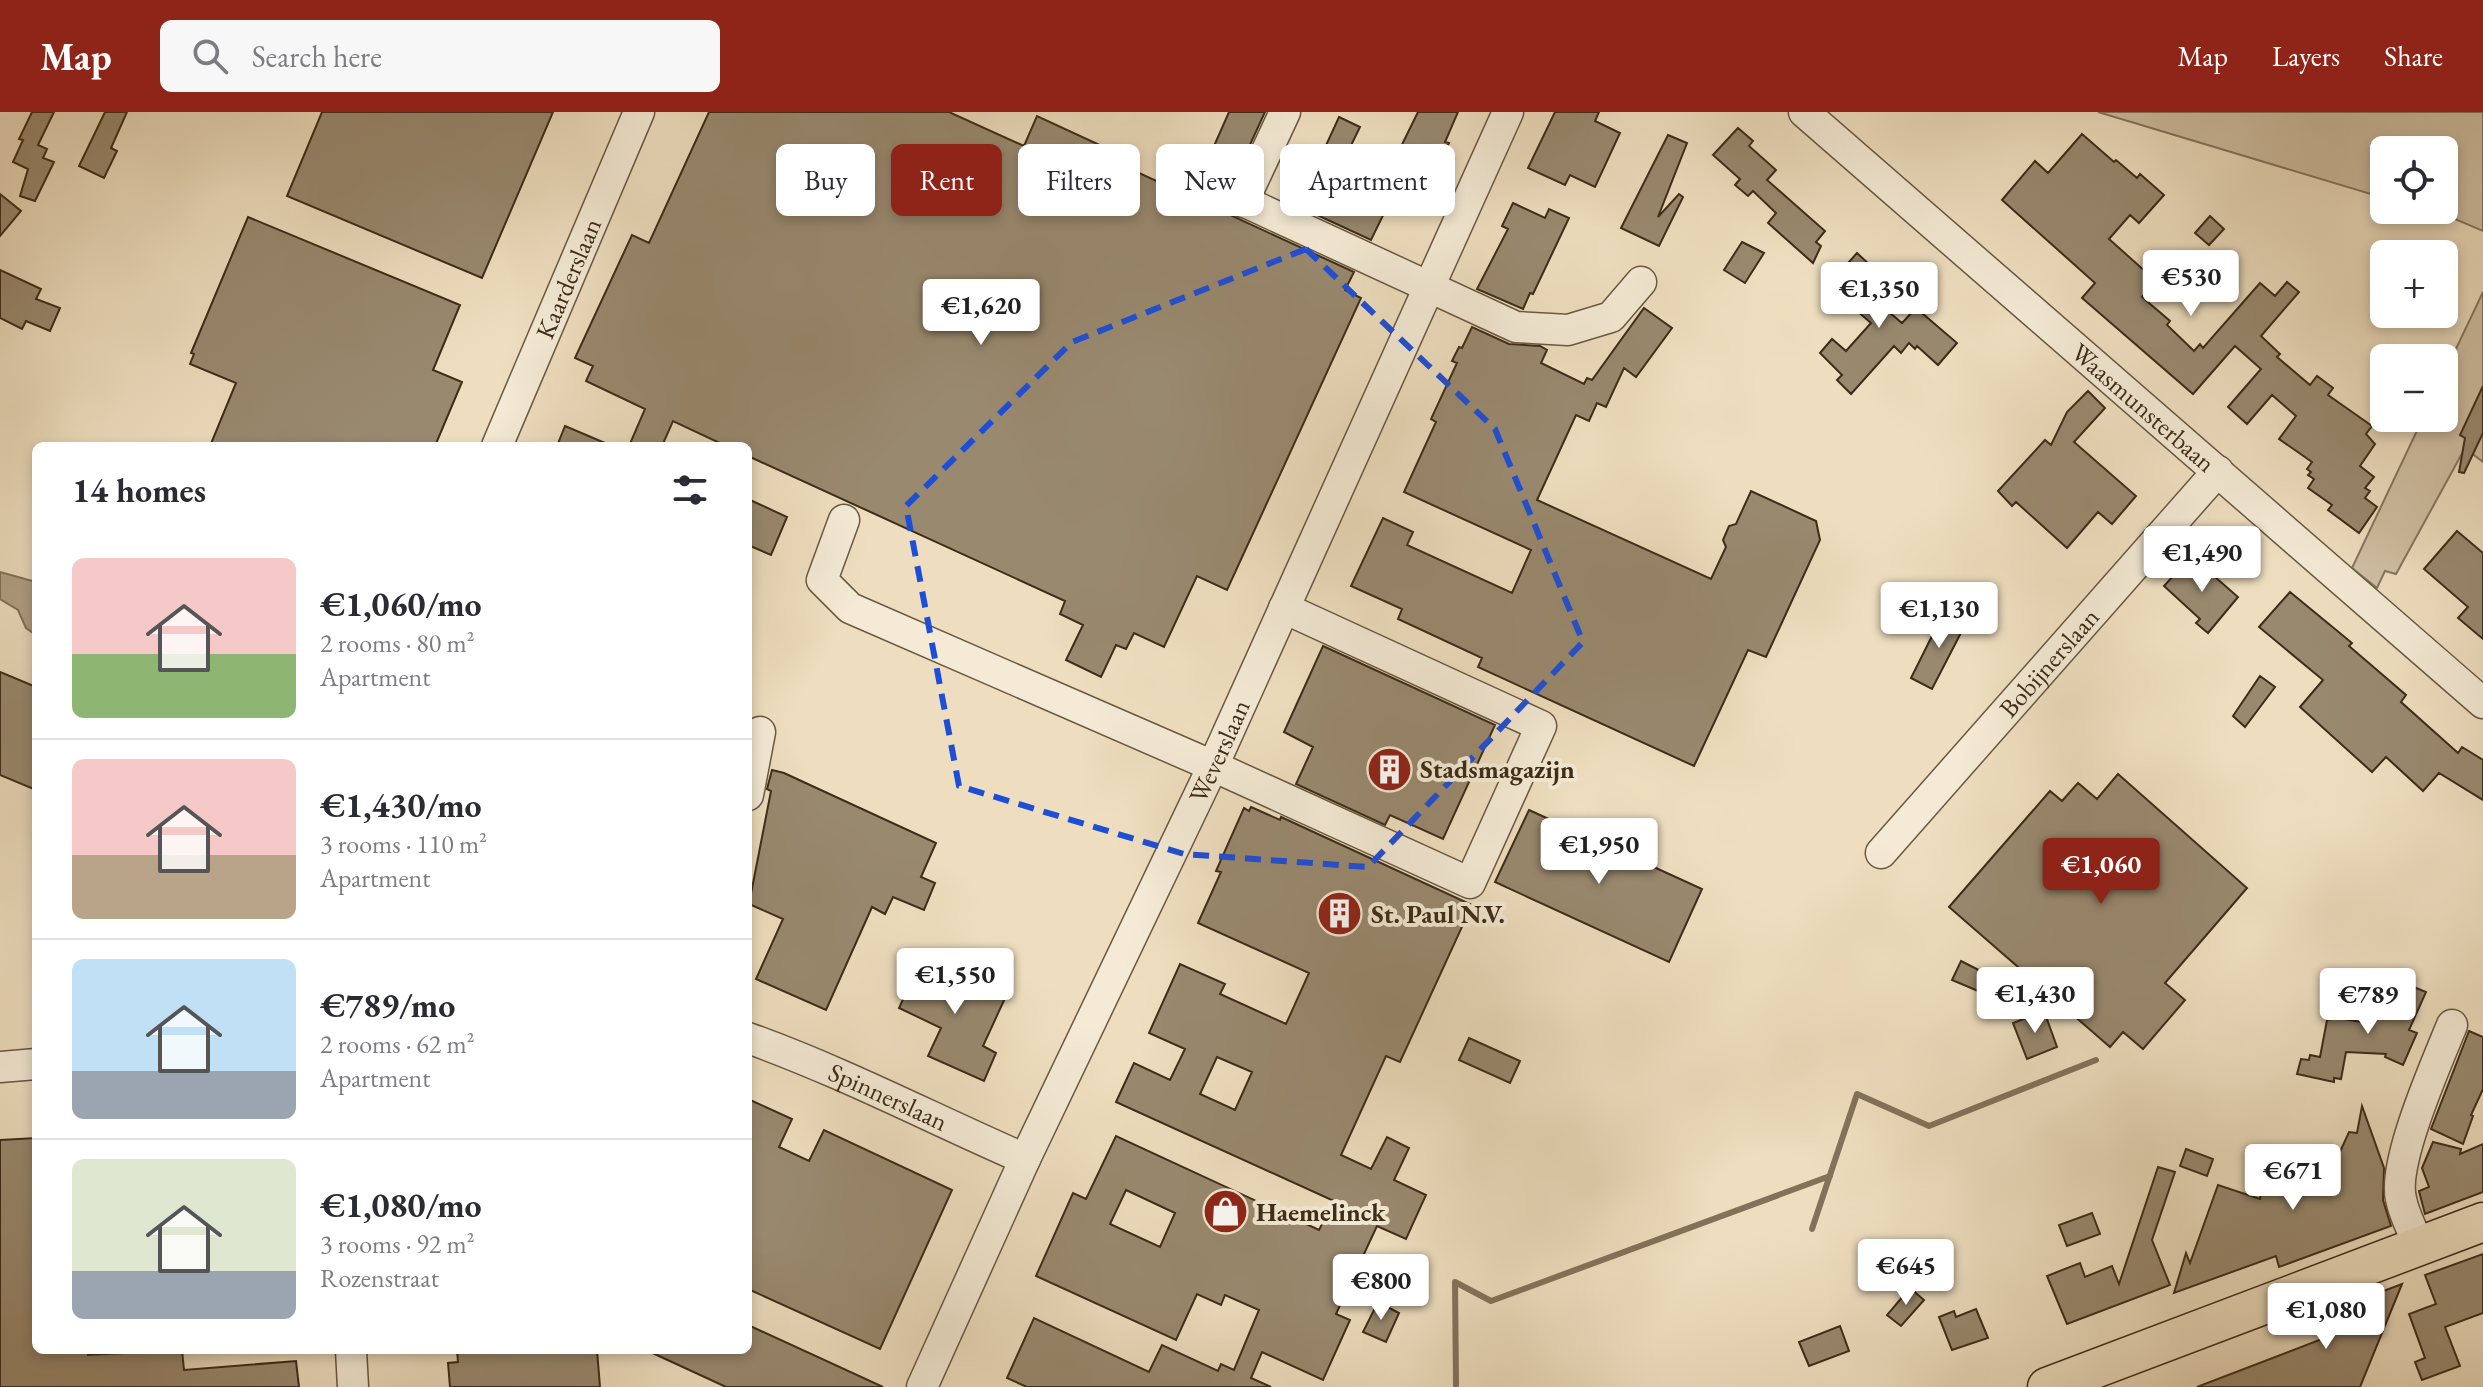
<!DOCTYPE html>
<html lang="en">
<head>
<meta charset="utf-8">
<style>
  :root { --surface:#fff; --page:#f7f7f7; --text:#2b2b33; --muted:#7c7c81; --line:#e1e1e2; --accent:#8f2418 }
  body { margin:0; font-family:"EB Garamond",serif; background:var(--page); color:var(--text); height:100vh; display:flex; flex-direction:column; font-size:30px; white-space:nowrap }
  * { box-sizing:border-box; margin:0 }
  p { font-size:26px; color:var(--muted) }
  .icon { flex:none; width:44px; height:44px; fill:none; stroke:currentColor; stroke-width:2; stroke-linecap:round; stroke-linejoin:round }
  .map { position:relative; flex:1; overflow:hidden }
  .drawer { position:absolute; left:32px; top:330px; width:720px; height:912px; display:flex; flex-direction:column; background:var(--surface); border-radius:12px; box-shadow:0 4px 12px #0003 }
  .drawer>* { flex:none }
  .banner { position:absolute; left:776px; top:32px; width:760px; height:72px; display:flex; gap:16px }
  .controls { position:absolute; left:2370px; top:24px; display:grid; gap:16px }
  .controls a { display:grid; place-items:center; width:88px; height:88px; border-radius:12px; background:var(--surface); box-shadow:0 4px 12px #0003; font-size:40px }
  .price { position:absolute; translate:-50% -68px; padding:0 18px; border-radius:8px; background:#fff; color:#222; font-size:26px; line-height:52px; filter:drop-shadow(0 2px 4px #0008) }
  .price::after { content:''; position:absolute; left:50%; top:48px; width:24px; height:18px; margin-left:-12px; background:inherit; clip-path:polygon(0 0,100% 0,50% 100%) }
  .price.current { background:var(--accent); color:#fff }
  ul { padding:0; list-style:none }
  li { display:flex; align-items:center; gap:24px; height:200px; padding:0 40px }
  li+li { border-top:2px solid var(--line) }
  li span { display:grid; place-items:center; flex:none; width:224px; height:160px; border-radius:12px; color:#555 }
  li>.icon { margin-inline-start:auto }
  span .icon { width:96px; height:96px; fill:#fffc; stroke-width:1 }
  li b { font-size:34px }
  h2 { display:flex; justify-content:space-between; align-items:center; height:96px; padding:0 40px; font-size:34px }
  .tag { padding:0 28px; border-radius:12px; background:var(--surface); box-shadow:0 4px 12px #0003; font-size:28px; line-height:72px }
  .tag.current { background:var(--accent); color:#fff }
  header { display:flex; align-items:center; gap:48px; box-sizing:border-box; height:112px; padding:0 40px; background:var(--accent); color:#fff }
  header strong { font-size:38px }
  nav { display:flex; gap:44px; margin-inline-start:auto; font-size:28px }
  .search { width:560px; height:72px; background:var(--page); display:flex; align-items:center; gap:20px; box-sizing:border-box; padding:0 28px; border-radius:12px; color:var(--muted); font-size:30px }
  .map>svg:first-child { display:block }
  .green { fill:#d0c0a3; stroke:#86765e; stroke-width:2 }
  .water { fill:#b2a186; stroke:#83725a; stroke-width:2 }
  .lines { fill:none; stroke-linecap:round; stroke-linejoin:round }
  .stream { stroke:#83725a; stroke-width:6 }
  .building { fill:#99896f; stroke:#3d2c18; stroke-width:2; fill-rule:evenodd }
  .minor-casing { stroke:#695842; stroke-width:33 }
  .major-casing { stroke:#3d2c18; stroke-width:41 }
  .minor { stroke:#f4ead5; stroke-width:30 }
  .major { stroke:#eedebf; stroke-width:38 }
  .marked { fill:none; stroke:#1d4ed8; stroke-width:6; stroke-dasharray:16 10; stroke-linejoin:round }
  .labels { text-anchor:middle; stroke-width:8; stroke-linejoin:round; paint-order:stroke }
  .street-label { font-size:26px; fill:#3d2c18; stroke:#f4ead5 }
  .poi-label { font-size:26px; font-weight:bold; fill:#3d2c18; stroke:#f4ead5; text-anchor:start }
</style>
</head>
<body>
<header>
<strong>Map</strong>
<div class="search"><svg class="icon" aria-label="search" viewBox="0 0 24 24"><circle cx="10" cy="10" r="6"/><path d="M15 15l6 6"/></svg>Search here</div>
<nav><a>Map</a><a>Layers</a><a>Share</a></nav>
</header>
<div class="map">
<svg width="2483" height="1275" viewBox="0 0 2483 1275">
  <rect width="100%" height="100%" fill="#eedebf"/>
  <filter id="stains"><feTurbulence type="fractalNoise" baseFrequency=".0025" numOctaves="4"/><feColorMatrix values="0 0 0 0 .2 0 0 0 0 .09 0 0 0 0 .02 0 0 0 .5 -.17"/></filter>
  <radialGradient id="worn" r=".72"><stop offset=".6" stop-color="#630" stop-opacity="0"/><stop offset="1" stop-color="#630" stop-opacity=".3"/></radialGradient>
  <!-- green -->
  <path class="green" d="M2098,0H2483V119L2434,98H2444V38H2384V86Z
    M2483,180V350L2465,336L2396,462L2385,459L2377,476L2352,456L2423,306H2444V262Z"/>
  <!-- water -->
  <path class="water" d="M0,460L36,470V523L26,516L18,498L0,487Z"/>
  <g class="lines">
    <!-- stream -->
    <path class="stream" d="M1812,1117L1857,982L1929,1014L2096,948
      M1456,1273L1455,1170L1491,1189L1830,1064"/>
  </g>
  <!-- building -->
  <path class="building" d="M32,0H54L38,33L47,37L43,46L54,50L35,89L20,84L28,57L13,50L23,28L19,27Z
    M105,0H127L111,36L117,39L104,66L79,54Z
    M322,0H553L482,166L287,84Z
    M709,0H949L1024,34L1037,4L1104,35L1100,43L1354,160L1345,178L1361,186L1227,478L1197,464L1164,535L1134,521L1126,537L1116,533L1101,565L1066,548L1083,513L1060,502L1065,489L748,344V334H726L673,309L662,334H629L645,297L586,269L593,254L575,246L632,123L649,131Z
    M1229,0H1265L1243,48L1214,34Z
    M1418,0H1458L1445,30L1449,31L1418,94L1415,93L1411,102L1389,91L1371,128L1317,103L1325,86L1336,91L1356,46L1388,61Z
    M1555,0H1599L1595,9L1620,21L1595,75L1570,63L1565,73L1528,56Z
    M1339,5L1360,15L1342,52L1322,42Z
    M1738,16L1753,29L1749,34L1776,58L1767,68L1825,119L1816,130L1821,134L1813,151L1768,111L1776,101L1753,79L1748,84L1735,73L1740,67L1713,43Z
    M2082,22L2114,50L2116,48L2137,66L2140,62L2164,83L2139,111L2130,103L2109,127L2156,169L2142,185L2170,209L2167,213L2194,239L2200,232L2203,236L2260,171L2275,184L2287,170L2299,180L2261,224L2280,242L2277,245L2310,273L2317,264L2333,276L2328,283L2372,314L2366,322L2375,332L2360,354L2374,365L2365,376L2370,379L2365,386L2377,395L2359,421L2328,398L2332,393L2308,376L2314,367L2308,363L2311,360L2307,357L2312,350L2279,327L2296,304L2272,283L2247,312L2228,295L2261,257L2235,234L2193,282L2082,186L2095,171L2002,88L2035,49L2048,61Z
    M1668,23L1687,31L1658,105L1679,82L1683,85L1659,134L1621,116Z
    M0,82L21,99L0,124Z
    M1513,91L1545,106L1549,97L1569,106L1533,182L1530,181L1523,197L1477,177L1508,117L1502,114Z
    M2210,104L2224,117L2209,133L2195,121Z
    M248,105L460,193L433,258L462,270L435,334H210L236,271L190,252L194,242L191,241Z
    M1742,130L1764,141L1745,171L1724,158Z
    M1857,141L1871,154L1865,161L1874,169L1871,172L1883,181L1876,189L1902,211L1916,196L1957,231L1938,253L1917,234L1915,237L1909,231L1901,241L1894,234L1851,282L1837,268L1842,263L1820,241L1832,227L1846,239L1871,211L1840,184L1844,178L1833,168Z
    M0,158L41,177L36,187L60,196L50,219L26,209L22,217L0,206Z
    M1644,196L1672,216L1636,265L1624,256L1606,295L1597,291L1589,309L1576,303L1537,388L1711,467L1726,435L1723,428L1729,414L1736,412L1751,379L1816,409L1820,428L1766,545L1748,538L1694,654L1478,555L1482,546L1398,507L1402,497L1351,474L1383,406L1413,420L1407,433L1512,481L1531,438L1404,380L1436,310L1431,307L1457,251L1452,249L1459,235L1462,236L1472,215L1509,232L1540,234L1547,238L1541,251L1584,272L1587,266L1592,268Z
    M2483,274V321L2464,361L2459,360L2465,326L2460,323Z
    M2088,279L2105,296L2074,330L2136,384L2112,412L2098,400L2067,436L2016,390L2012,394L1998,379L2045,328L2051,333L2067,300Z
    M565,314L612,334H557Z
    M748,387L787,405L771,443L748,433Z
    M2457,419L2483,441V527L2458,506L2468,495L2424,457Z
    M2186,450L2192,456L2198,450L2238,485L2208,521L2196,511L2200,507L2164,474Z
    M2290,480L2352,531L2349,534L2406,583L2401,590L2458,641L2462,635L2483,648V688L2439,661L2423,679L2386,645L2372,660L2300,595L2323,568L2259,515Z
    M1945,498L1966,511L1932,577L1911,566Z
    M1323,534L1495,613L1443,727L1390,703L1385,713L1296,672L1313,635L1284,620Z
    M0,560L36,575V678L0,663Z
    M2260,564L2275,575L2245,615L2233,604Z
    M772,658L784,661L936,731L921,765L935,771L924,798L893,785L885,802L872,795L826,898L756,867L783,807L749,792L771,679L767,677Z
    M2118,662L2247,776L2165,871L2185,888L2143,937L2123,920L2110,935L1949,795L2050,679L2062,689L2078,671L2097,687Z
    M1251,695L1280,708L1281,705L1472,793L1400,950L1386,944L1341,1043L1371,1057L1387,1025L1409,1036L1394,1068L1426,1083L1406,1127L1377,1114L1336,1202L1350,1208L1323,1268L1262,1240L1251,1266L1271,1275H1027L1007,1266L1034,1206L1149,1260L1162,1233L1218,1259L1221,1252L1234,1258L1259,1198L1225,1183L1221,1193L1197,1182L1176,1228L1036,1164L1073,1081L1086,1087L1116,1024L1319,1118L1334,1089L1116,990L1134,951L1170,968L1185,937L1149,921L1180,852L1225,872L1220,882L1286,912L1309,861L1198,811L1221,760L1216,759L1244,696L1249,699ZM1217,945L1252,960L1235,998L1200,982ZM1126,1078L1175,1101L1160,1135L1110,1112Z
    M1529,698L1702,777L1669,850L1495,770Z
    M922,846L1006,884L983,934L996,941L984,969L928,944L941,916L899,896Z
    M1961,849L2012,875L2004,890L1952,868Z
    M2399,869L2426,880L2409,918L2417,921L2403,953L2385,945L2386,942L2346,940L2341,967L2334,966V970L2297,962L2301,947L2309,948L2310,943L2320,945L2327,908L2338,906L2373,912L2374,904L2383,907Z
    M2044,899L2057,935L2027,947L2013,911Z
    M2469,919L2483,925V977L2471,1003L2473,1004L2463,1032L2431,1017Z
    M1469,926L1520,949L1510,971L1459,948Z
    M748,987L792,1007L779,1035L809,1049L824,1018L952,1078L880,1237L748,1177Z
    M2362,994L2384,1056L2383,1088L2391,1114L2279,1155L2276,1144L2174,1181L2186,1141L2190,1151L2218,1073L2260,1087L2266,1054H2269L2270,1047L2299,1055L2302,1039L2326,1045L2322,1079L2349,1020L2357,1021Z
    M36,1026V1238H88V1243L182,1238L184,1258L296,1249L299,1275H0V1028Z
    M2433,1030L2461,1037L2460,1042L2483,1032V1080L2425,1102L2419,1079L2429,1075L2422,1056Z
    M2186,1037L2213,1047L2207,1064L2180,1054Z
    M2158,1055L2175,1060L2152,1128L2170,1173L2067,1212L2047,1164L2080,1151L2085,1165L2112,1154L2119,1172Z
    M2092,1101L2100,1122L2067,1134L2059,1113Z
    M2483,1142V1201L2445,1215L2460,1254L2422,1268L2415,1250L2425,1246L2409,1202L2436,1192L2425,1163Z
    M2402,1172L2360,1275H2197L2330,1224L2325,1206L2335,1202L2333,1198Z
    M1910,1176L1924,1188L1901,1214L1887,1203Z
    M1378,1190L1399,1201L1386,1230L1363,1220Z
    M1976,1197L1988,1226L1952,1238L1939,1205L1954,1199L1956,1205Z
    M748,1213L883,1275H726L646,1238H748Z
    M1840,1214L1849,1239L1809,1254L1799,1230Z
    M457,1238H597L600,1275H450L448,1251L458,1250Z"/>
  <g class="lines">
    <defs>
      <g id="minor">
        <path id="s1" d="M1804,0L2483,591"/>
        <path d="M1204,71L1516,215L1568,218L1611,205L1641,170"/>
        <path d="M1243,90L1285,0"/>
        <path id="s2" d="M497,334L639,0"/>
        <path d="M844,408L822,468L850,496L1213,654L1470,771L1541,614L1284,496"/>
        <path d="M748,683L760,620"/>
        <path id="s3" d="M1881,741L2218,359"/>
        <path id="s4" d="M748,926C843,960 933,1007 1025,1047"/>
        <path d="M0,955L36,952"/>
        <path d="M2419,1134C2413,1119 2404,1103 2401,1087C2392,1051 2437,950 2452,913"/>
        <path d="M351,1238L353,1275"/>
        <path id="s5" d="M922,1275L1025,1047L1213,654L1508,0"/>
      </g>
      <path id="major" d="M2047,1275L2483,1110"/>
    </defs>
    <!-- minor casing -->
    <use href="#minor" class="minor-casing"/>
    <!-- major casing -->
    <use href="#major" class="major-casing"/>
    <!-- minor -->
    <use href="#minor" class="minor"/>
    <!-- major -->
    <use href="#major" class="major"/>
  </g>
  <!-- marked area -->
  <path class="marked" d="M1306,137L1495,317L1583,530L1368,755L1184,742L959,674L906,394L1072,230Z"/>
  <!-- icons -->
  <defs>
    <symbol id="building-disc" viewBox="-11 -11 22 22"><circle r="9.5" fill="#8f2418" stroke="#f4ead5"/><path d="M-4-6H4V6H1V3H-1V6H-4ZM-2.5-4.3h1.7v1.8h-1.7ZM.8-4.3h1.7v1.8H.8ZM-2.5-1h1.7V.8h-1.7ZM.8-1h1.7V.8H.8Z" fill="#fff"/></symbol>
    <symbol id="shop-disc" viewBox="-11 -11 22 22"><circle r="9.5" fill="#8f2418" stroke="#f4ead5"/><path d="M-5-2.5h2.3a2.7 3.5 0 0 1 5.4 0H5L5.5 6h-11ZM-1.5-2.5h3a1.5 2.3 0 0 0-3 0Z" fill="#fff"/></symbol>
  </defs>
  <g fill-rule="evenodd">
    <use href="#building-disc" x="1364" y="632" width="51" height="51"/>
    <use href="#building-disc" x="1314" y="776" width="51" height="51"/>
    <use href="#shop-disc" x="1200" y="1074" width="51" height="51"/>
  </g>
  <g class="labels">
    <!-- street labels -->
    <g class="street-label">
      <text dy="9" stroke="none"><textPath href="#s2" startOffset="182">Kaarderslaan</textPath></text>
      <text dy="9" stroke="none"><textPath href="#s1" startOffset="450">Waasmunsterbaan</textPath></text>
      <text dy="9" stroke="none"><textPath href="#s3" startOffset="254">Bobijnerslaan</textPath></text>
      <text dy="9" stroke="none"><textPath href="#s5" startOffset="702">Weverslaan</textPath></text>
      <text dy="9" stroke="none"><textPath href="#s4" startOffset="152">Spinnerslaan</textPath></text>
    </g>
    <!-- poi labels -->
    <g class="poi-label">
      <text x="1420" y="666">Stadsmagazijn</text>
      <text x="1371" y="811">St. Paul N.V.</text>
      <text x="1256" y="1109">Haemelinck</text>
    </g>
  </g>
  <rect width="100%" height="100%" filter="url(#stains)"/>
  <rect width="100%" height="100%" fill="url(#worn)"/>
</svg>
<div class="controls">
<a><svg class="icon" aria-label="locate" viewBox="0 0 24 24"><circle cx="12" cy="12" r="6"/><path d="M12 2v4M12 18v4M2 12h4M18 12h4"/></svg></a>
<a>+</a>
<a>−</a>
</div>
<b class="price" style="left:2191px;top:206px">€530</b>
<b class="price" style="left:1879px;top:218px">€1,350</b>
<b class="price" style="left:981px;top:235px">€1,620</b>
<b class="price" style="left:2202px;top:482px">€1,490</b>
<b class="price" style="left:1939px;top:538px">€1,130</b>
<b class="price" style="left:1599px;top:774px">€1,950</b>
<b class="price current" style="left:2101px;top:794px">€1,060</b>
<b class="price" style="left:955px;top:904px">€1,550</b>
<b class="price" style="left:2035px;top:923px">€1,430</b>
<b class="price" style="left:2368px;top:924px">€789</b>
<b class="price" style="left:2293px;top:1100px">€671</b>
<b class="price" style="left:1906px;top:1195px">€645</b>
<b class="price" style="left:1381px;top:1210px">€800</b>
<b class="price" style="left:2326px;top:1239px">€1,080</b>
<div class="banner">
<a class="tag">Buy</a>
<a class="tag current">Rent</a>
<a class="tag">Filters</a>
<a class="tag">New</a>
<a class="tag">Apartment</a>
</div>
<section class="drawer">
<h2>14 homes<svg class="icon" aria-label="filters" viewBox="0 0 24 24"><path d="M4 7h16M4 17h16"/><circle cx="9" cy="7" r="2"/><circle cx="15" cy="17" r="2"/></svg></h2>
<ul>
<li><span style="background:linear-gradient(#f6c9c9 60%,#8fb573 0)"><svg class="icon" aria-label="home" viewBox="0 0 24 24"><path d="M3 11l9-7 9 7M6 9v11h12V9"/></svg></span><div><b>€1,060/mo</b><p>2 rooms · 80 m²</p><p>Apartment</p></div></li>
<li><span style="background:linear-gradient(#f6c9c9 60%,#b9a48a 0)"><svg class="icon" aria-label="home" viewBox="0 0 24 24"><path d="M3 11l9-7 9 7M6 9v11h12V9"/></svg></span><div><b>€1,430/mo</b><p>3 rooms · 110 m²</p><p>Apartment</p></div></li>
<li><span style="background:linear-gradient(#bfe0f5 70%,#9aa5b1 0)"><svg class="icon" aria-label="home" viewBox="0 0 24 24"><path d="M3 11l9-7 9 7M6 9v11h12V9"/></svg></span><div><b>€789/mo</b><p>2 rooms · 62 m²</p><p>Apartment</p></div></li>
<li><span style="background:linear-gradient(#dfe7d0 70%,#9aa5b1 0)"><svg class="icon" aria-label="home" viewBox="0 0 24 24"><path d="M3 11l9-7 9 7M6 9v11h12V9"/></svg></span><div><b>€1,080/mo</b><p>3 rooms · 92 m²</p><p>Rozenstraat</p></div></li>
</ul>
</section>
</div>
</body>
</html>
